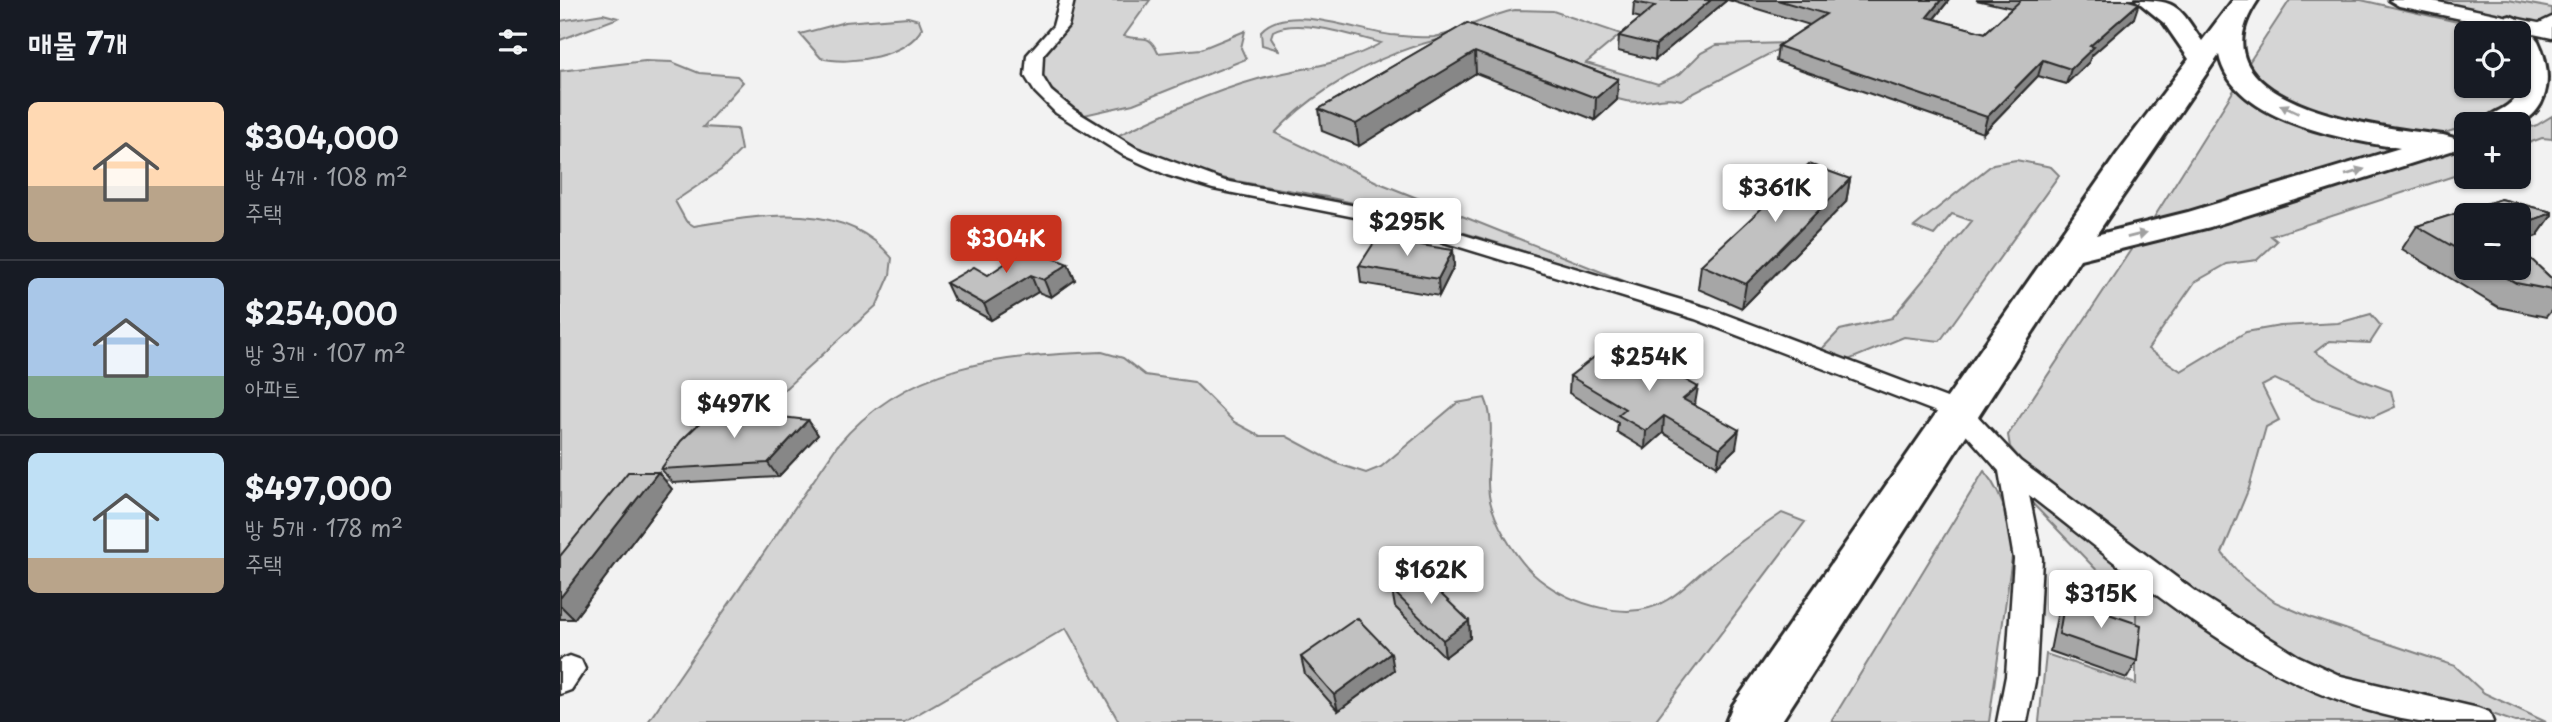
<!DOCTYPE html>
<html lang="ko">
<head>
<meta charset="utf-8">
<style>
  :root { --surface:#171b24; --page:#20242c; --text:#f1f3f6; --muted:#9ea1a6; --line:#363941; --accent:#c8321e }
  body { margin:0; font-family:"Playpen Sans","Poor Story",sans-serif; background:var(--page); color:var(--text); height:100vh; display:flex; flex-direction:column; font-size:26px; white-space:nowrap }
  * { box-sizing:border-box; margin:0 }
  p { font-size:23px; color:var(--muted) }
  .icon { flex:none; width:38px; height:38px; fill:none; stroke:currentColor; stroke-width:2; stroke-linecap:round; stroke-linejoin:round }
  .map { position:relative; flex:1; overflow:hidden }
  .sheet { display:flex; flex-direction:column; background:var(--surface); width:560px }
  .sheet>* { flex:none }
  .buttons { position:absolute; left:1894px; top:21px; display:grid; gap:14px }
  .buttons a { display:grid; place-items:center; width:77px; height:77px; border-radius:10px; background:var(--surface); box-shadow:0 2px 5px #0004; font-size:35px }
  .price { position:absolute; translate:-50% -60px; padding:0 16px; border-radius:7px; background:#fff; color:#222; font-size:23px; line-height:46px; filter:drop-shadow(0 2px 4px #0008) }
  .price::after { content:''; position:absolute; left:50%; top:42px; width:21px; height:16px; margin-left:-10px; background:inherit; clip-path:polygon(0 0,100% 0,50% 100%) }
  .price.active { background:var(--accent); color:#fff }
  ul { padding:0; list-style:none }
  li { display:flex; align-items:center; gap:21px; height:175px; padding:0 28px }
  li+li { border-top:2px solid var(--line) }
  li span { display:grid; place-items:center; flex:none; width:196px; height:140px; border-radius:10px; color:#555 }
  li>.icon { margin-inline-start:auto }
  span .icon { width:84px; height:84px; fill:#fffc; stroke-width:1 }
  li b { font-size:30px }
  h2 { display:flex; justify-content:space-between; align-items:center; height:84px; padding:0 28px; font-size:30px }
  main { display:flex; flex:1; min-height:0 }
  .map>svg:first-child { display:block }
  .green { fill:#d5d5d5; stroke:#808080; stroke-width:2 }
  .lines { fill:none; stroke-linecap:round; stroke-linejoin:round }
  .street-casing { stroke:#2b2b2b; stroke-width:5 }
  .secondary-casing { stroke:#2b2b2b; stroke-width:5 }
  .highway-casing { stroke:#2b2b2b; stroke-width:6 }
  .street { fill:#fff; fill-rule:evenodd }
  .secondary { fill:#fff; fill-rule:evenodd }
  .highway { fill:#fff; fill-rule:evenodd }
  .wall { fill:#a6a6a6; stroke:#2b2b2b; stroke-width:2 }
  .shaded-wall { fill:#878787; stroke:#2b2b2b; stroke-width:2 }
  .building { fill:#c1c1c1; stroke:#2b2b2b; stroke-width:2 }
  .oneway { fill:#a0a0a0 }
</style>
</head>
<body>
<main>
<section class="sheet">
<h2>매물 7개<svg class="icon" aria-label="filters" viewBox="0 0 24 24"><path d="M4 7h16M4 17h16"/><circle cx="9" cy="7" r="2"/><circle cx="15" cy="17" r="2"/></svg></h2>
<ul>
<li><span style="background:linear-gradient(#ffd9b3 60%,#b9a48a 0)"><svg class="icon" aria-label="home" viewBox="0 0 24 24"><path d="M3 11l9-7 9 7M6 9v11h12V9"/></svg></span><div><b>$304,000</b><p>방 4개 · 108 m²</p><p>주택</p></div></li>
<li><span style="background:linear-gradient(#a9c7e8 70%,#7fa58c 0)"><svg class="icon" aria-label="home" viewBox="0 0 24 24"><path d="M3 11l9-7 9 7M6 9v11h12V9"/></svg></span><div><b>$254,000</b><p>방 3개 · 107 m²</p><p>아파트</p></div></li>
<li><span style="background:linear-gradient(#bfe0f5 75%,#b9a48a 0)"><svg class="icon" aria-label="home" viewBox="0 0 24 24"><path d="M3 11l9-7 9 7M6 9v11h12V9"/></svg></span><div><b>$497,000</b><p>방 5개 · 178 m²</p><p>주택</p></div></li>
</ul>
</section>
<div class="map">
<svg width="1992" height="722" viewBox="0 0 1992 722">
  <rect width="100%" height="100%" fill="#f2f2f2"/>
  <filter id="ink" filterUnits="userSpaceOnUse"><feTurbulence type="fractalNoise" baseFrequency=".0143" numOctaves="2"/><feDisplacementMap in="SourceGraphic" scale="14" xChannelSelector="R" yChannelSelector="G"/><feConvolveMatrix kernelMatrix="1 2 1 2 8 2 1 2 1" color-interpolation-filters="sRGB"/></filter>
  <g filter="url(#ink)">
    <!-- green -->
    <path class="green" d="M511,0H590L564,36C582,42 588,31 598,53L641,49L685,31L681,48L686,59L573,104L520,116C461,69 478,57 511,0Z
      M1730,0H1801L1928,29L1934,33H1906V86H1958V50L1965,58L1971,77L1949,113L1878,135H1831L1722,99L1686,67Z
      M1860,0H1948L1992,8V17L1973,24Z
      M955,10L993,11L1061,34L1026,63L1098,84L1120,74L1141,53L1156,45L1230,43L1121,100C1104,94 1085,105 1066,101C1036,95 1006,78 977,67L982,53C908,0 767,75 715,133L817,182L1084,289C982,258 880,222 776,199C702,183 622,181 557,136C601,115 651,92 698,79C740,68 783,65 821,43C796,36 737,17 713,31L711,37L719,50L702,45L701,31C727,2 797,31 831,35C844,36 861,38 874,37C897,34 927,15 955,10Z
      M43,14L58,18L0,40V21Z
      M348,17L359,20L362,28C348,56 290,66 261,58L240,34L285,22Z
      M85,61L112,62L139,73L177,76L183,82L143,127L177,129L181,150L161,170L115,201L126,221L134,226C199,215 285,199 332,258L330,275L317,305L194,417L113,480L84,481L0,587V71Z
      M1679,82L1819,143L1830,154L1588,227Z
      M1992,116V139L1982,138L1958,147V131L1977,125Z
      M1906,148V172L1711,236L1717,241L1697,260L1667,264L1635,282L1588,349L1621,371L1686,332L1720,326L1778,323L1811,314L1821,326L1810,343L1769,341L1755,352L1799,379L1831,391L1835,407L1813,417L1754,398L1715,379L1702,386L1719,420L1706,427L1689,488L1662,553L1682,577L1715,602L1752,618L1895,666L1924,693L1986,722H1955L1907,705L1814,685L1772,672L1722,651L1672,620L1475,477L1450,447L1448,435L1572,248Z
      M1456,160L1491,167L1499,175L1380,341L1344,337L1286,361L1261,350L1280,330L1332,318L1412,221L1392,214L1374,235L1354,227L1433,164Z
      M542,352L563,358L585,375L634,382L674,422L700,436H726L778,464L806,473L821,467L897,403L925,398C940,432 920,473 932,508C940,532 959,563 979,579C1011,604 1070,624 1107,600C1121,592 1132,580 1144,570C1169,550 1195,531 1222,513L1245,522L1094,722H559L506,628L344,722H88L277,446C346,363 440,356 542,352Z
      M1424,471C1444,495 1451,526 1452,557L1429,722H1271Z
      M1474,499L1655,630L1881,722H1479L1486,654L1576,684V611L1471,502Z"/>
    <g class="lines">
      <defs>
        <path id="street" d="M500,0H514L508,26L483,55L482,76L491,91L514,110L576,148L665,181L827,212L1151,309L1408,406L1460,461L1636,592L1738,656L1781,676L1918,708L1929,712L1933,722C1910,722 1883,722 1859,722C1707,698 1587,586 1469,495L1482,559L1476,676L1467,722H1437L1446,676L1454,559L1439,471L1392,418L1135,319L815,221L653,189L607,175L563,155L496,113L475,92L465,76L467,55L493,26Z
          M1992,17V27L1975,34L1967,29Z
          M10,656L21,660L25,669L11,690L0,694V660Z"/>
        <path id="secondary" d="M1829,0H1868L1992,26V38L1839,6Z"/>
        <path id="highway" d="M1576,0C1619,0 1619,8 1642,41L1673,0H1698C1626,105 1821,128 1883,135L1894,138L1898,144L1894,150L1650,227L1520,259L1221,722H1166L1173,705L1557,154L1629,59L1604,23ZM1659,55C1672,121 1785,140 1840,148L1628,212L1536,235Z
          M1950,16C1963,20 1970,30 1978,41C1992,70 1992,108 1960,123C1949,127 1933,124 1921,124C1928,114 1939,112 1948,105C1976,84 1958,62 1958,33H1944L1937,24L1941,19Z"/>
      </defs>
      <!-- street casing -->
      <use href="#street" class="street-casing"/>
      <!-- secondary casing -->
      <use href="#secondary" class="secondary-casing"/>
      <!-- highway casing -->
      <use href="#highway" class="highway-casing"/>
      <!-- street -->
      <use href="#street" class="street"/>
      <!-- secondary -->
      <use href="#secondary" class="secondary"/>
      <!-- highway -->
      <use href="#highway" class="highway"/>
    </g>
    <!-- wall -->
    <path class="wall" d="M1167,0L1095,60L1058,51L1059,36L1081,18L1073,16L1074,2Z
      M1168,0H1389L1374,19L1425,33L1452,8L1416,0H1573L1574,18L1531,56L1529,62L1506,84L1478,76L1423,133L1216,61L1218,46L1250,25Z
      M907,23L1058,79L1057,100L1035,120L916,73L799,146L762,131L759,109Z
      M1290,179L1286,202L1182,308L1138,289L1141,265Z
      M1941,199L1992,212V215L1977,236L1958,243V215H1906V268H1958V252L1972,260L1992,279V310L1986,317L1938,307L1842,249L1857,226Z
      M893,250L894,266L879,296L801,283L799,266Z
      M508,264L515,280L491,297L478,292L431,320L394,300L386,283L428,275Z
      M1010,376L1135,404L1134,405L1176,448L1157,466L1103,433L1085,449L1057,432L1058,423L1009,393Z
      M248,420L258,435L218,477L113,483L101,469Z
      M112,489L14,619H0V556Z
      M832,590L909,621L910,638L885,657L835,607Z
      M1505,599L1577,661L1567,678L1490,651L1497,616Z
      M741,657L834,670L778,711L745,674Z"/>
    <!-- shaded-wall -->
    <path class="shaded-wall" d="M1151,0H1167L1095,60L1096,45Z
      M1381,0H1389L1364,31L1367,17Z
      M1579,3L1574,18L1531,56L1529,62L1506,84L1511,69L1530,46Z
      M915,52L916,73L799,146L796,124Z
      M1483,60L1478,76L1423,133L1427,117Z
      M1058,79L1057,100L1035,120L1036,98Z
      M1290,179L1286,202L1182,308L1186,284Z
      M1992,213V215L1977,236L1958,243V225Z
      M893,250L894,266L879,296L878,279Z
      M508,264L515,280L491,297L484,280Z
      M471,275L478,292L431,320L424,304Z
      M1138,387L1135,404L1121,416L1123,399Z
      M1104,416L1103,433L1085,449L1086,431Z
      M248,420L258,435L218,477L208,463Z
      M1179,430L1176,448L1157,466L1160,448Z
      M98,472L112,489L14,619L0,605V598Z
      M909,621L910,638L885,657L883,640Z
      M831,653L834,670L778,711L774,695Z"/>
    <!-- building -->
    <path class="building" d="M1076,0H1151L1096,45L1059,36L1095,6L1074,2Z
      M1217,0H1381L1367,17L1425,33L1461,0H1568L1579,3L1530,46L1534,47L1511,69L1483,60L1427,117L1218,46L1266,14Z
      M907,23L1058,79L1036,98L915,52L796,124L759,109Z
      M1249,164L1290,179L1186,284L1141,265Z
      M1941,199L1992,212V213L1958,225V215H1906V254L1857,226Z
      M817,238L893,250L878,279L799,266Z
      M468,248L508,264L484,280L471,275L424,304L386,283L414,267L428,275Z
      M1958,252L1972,260L1992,279V290L1956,283L1930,268H1958Z
      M1055,341L1138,387L1123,399L1179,430L1160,448L1104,416L1086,431L1058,415L1065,409L1010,376Z
      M154,409L248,420L208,463L101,469L121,441Z
      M68,472H98L0,598V556Z
      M858,572L909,621L883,640L832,590Z
      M1505,599L1581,625L1577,661L1499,634Z
      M797,618L831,653L774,695L741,657Z"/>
    <!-- one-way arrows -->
    <defs><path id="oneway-solid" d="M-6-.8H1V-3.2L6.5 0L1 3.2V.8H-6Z" transform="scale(1.75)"/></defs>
    <g class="oneway">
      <use href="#oneway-solid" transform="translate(1729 109) rotate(-154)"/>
      <use href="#oneway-solid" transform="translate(1795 172) rotate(-17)"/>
      <use href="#oneway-solid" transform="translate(1577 235) rotate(-14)"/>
    </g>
  </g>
</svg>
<div class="buttons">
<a><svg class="icon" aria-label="locate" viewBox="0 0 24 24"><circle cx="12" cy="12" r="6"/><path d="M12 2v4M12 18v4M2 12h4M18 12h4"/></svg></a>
<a>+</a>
<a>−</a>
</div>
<b class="price" style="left:1215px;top:224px">$361K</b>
<b class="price" style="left:847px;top:258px">$295K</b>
<b class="price active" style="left:446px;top:275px">$304K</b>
<b class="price" style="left:1089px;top:393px">$254K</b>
<b class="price" style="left:174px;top:440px">$497K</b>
<b class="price" style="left:871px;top:606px">$162K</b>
<b class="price" style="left:1541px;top:630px">$315K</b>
</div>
</main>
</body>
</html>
